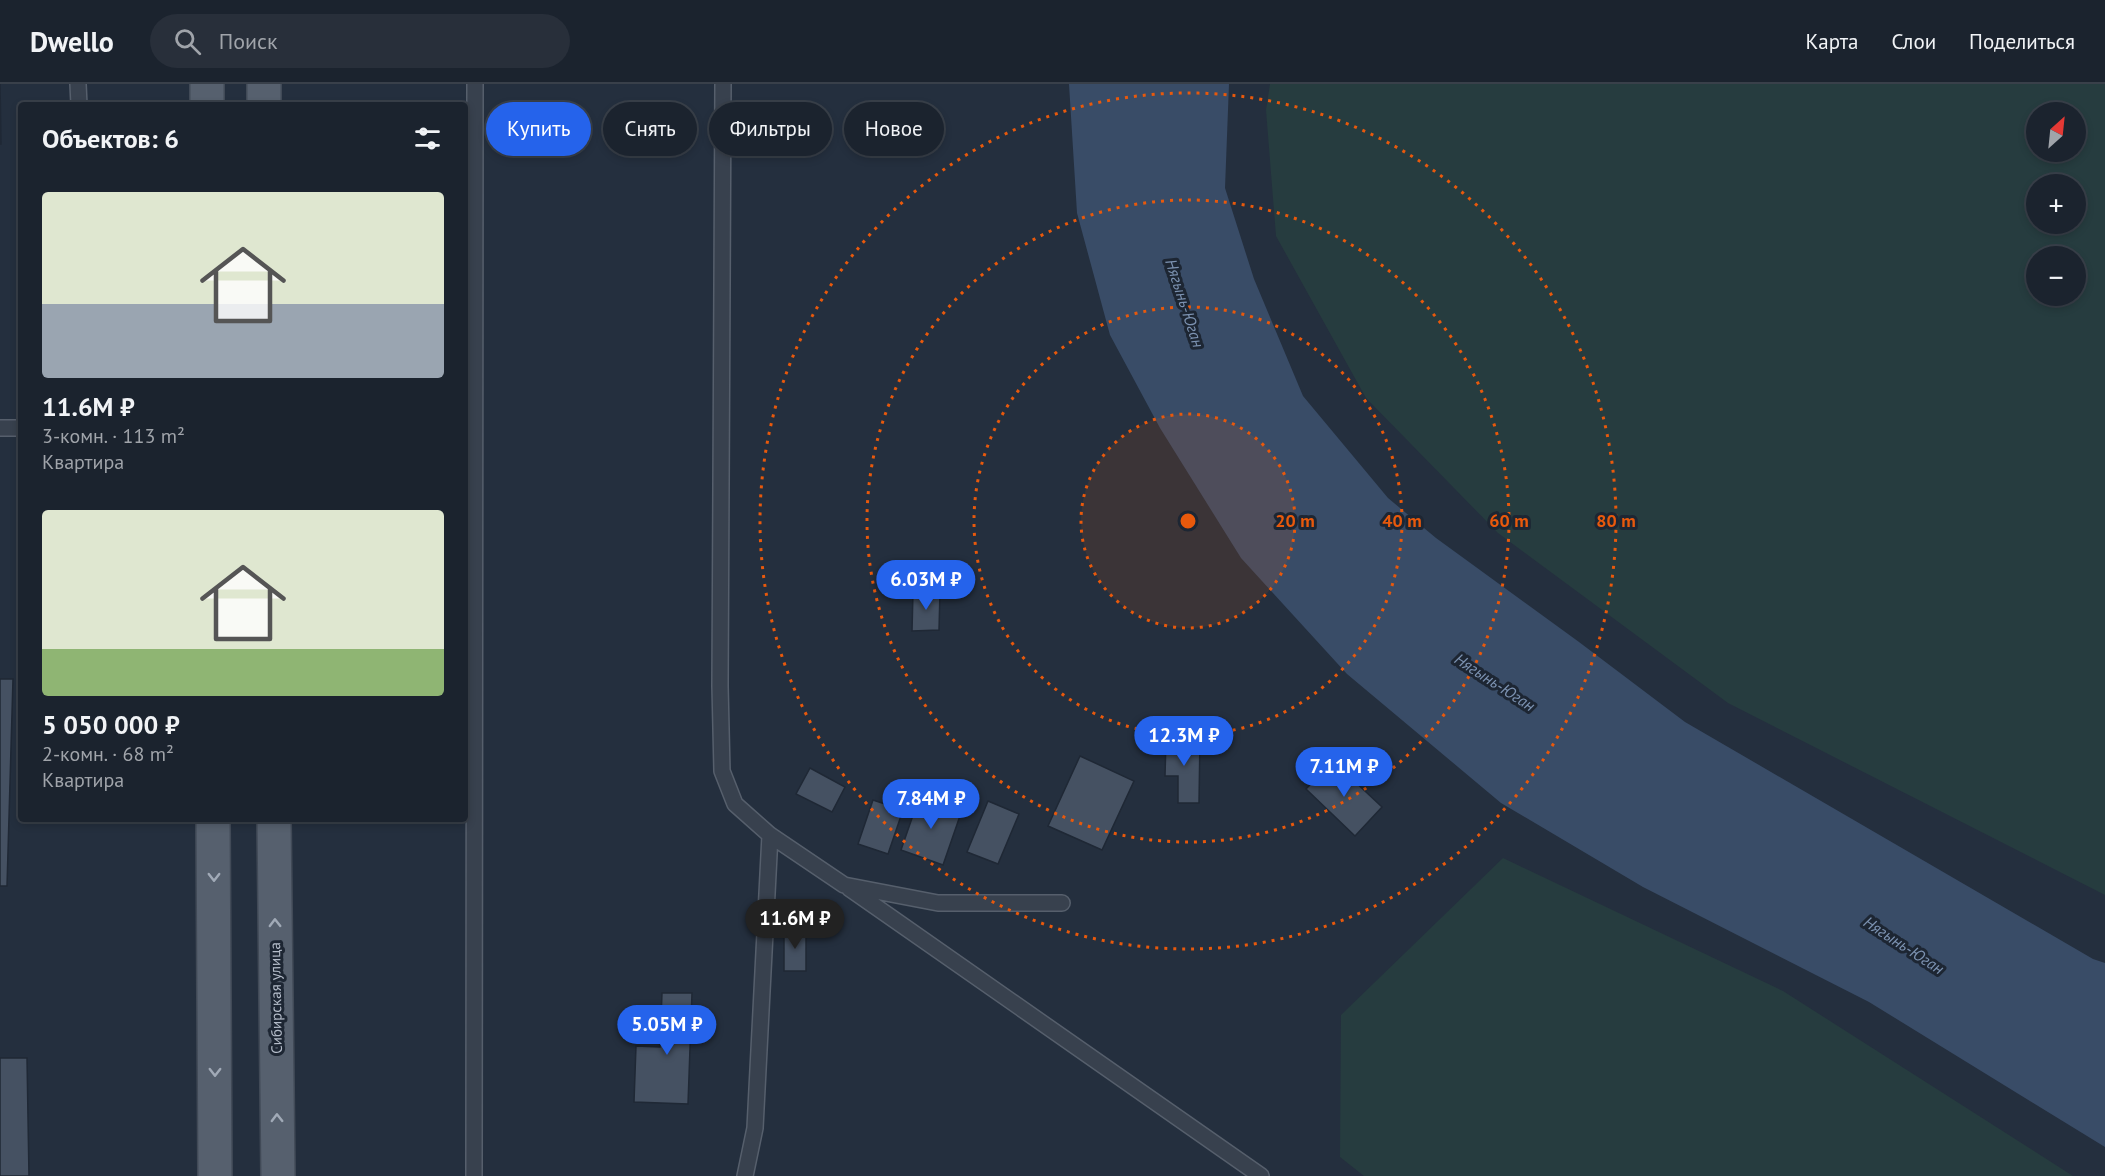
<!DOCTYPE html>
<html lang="ru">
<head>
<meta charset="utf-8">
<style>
  :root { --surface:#1b232e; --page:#282f3a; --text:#f1f3f6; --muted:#a0a4aa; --line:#39404a; --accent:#2563eb }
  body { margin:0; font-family:"PT Sans",sans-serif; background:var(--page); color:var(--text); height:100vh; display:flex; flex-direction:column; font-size:22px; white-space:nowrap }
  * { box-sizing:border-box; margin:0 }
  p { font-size:20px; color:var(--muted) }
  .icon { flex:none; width:33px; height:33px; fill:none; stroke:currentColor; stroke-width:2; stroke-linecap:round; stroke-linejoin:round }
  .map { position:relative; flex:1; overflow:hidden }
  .details { position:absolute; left:18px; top:18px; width:450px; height:720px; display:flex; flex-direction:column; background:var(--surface); border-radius:6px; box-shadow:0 3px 9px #0003,0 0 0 2px var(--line) }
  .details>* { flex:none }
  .banner { position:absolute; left:486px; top:18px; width:570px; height:54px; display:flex; gap:12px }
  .needle { width:39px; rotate:27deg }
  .buttons { position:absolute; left:2026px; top:18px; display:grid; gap:12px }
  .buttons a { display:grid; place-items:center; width:60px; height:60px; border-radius:50%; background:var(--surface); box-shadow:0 3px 9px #0003,0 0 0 2px var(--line); font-size:30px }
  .price { position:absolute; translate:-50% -51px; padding:0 14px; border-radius:21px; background:var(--accent); color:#fff; font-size:20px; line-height:39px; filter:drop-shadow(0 2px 3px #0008) }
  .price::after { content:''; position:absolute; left:50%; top:36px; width:18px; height:14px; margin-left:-9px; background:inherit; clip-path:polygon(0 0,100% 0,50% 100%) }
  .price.on { background:#222; color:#fff }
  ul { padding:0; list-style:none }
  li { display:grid; align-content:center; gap:12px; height:318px; padding:0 24px }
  li span { display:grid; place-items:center; height:186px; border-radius:6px; color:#555 }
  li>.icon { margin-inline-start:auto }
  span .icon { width:108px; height:108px; fill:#fffc; stroke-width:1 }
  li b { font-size:26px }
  h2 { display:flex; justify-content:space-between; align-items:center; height:72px; padding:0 24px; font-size:26px }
  .tag { padding:0 21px; border-radius:27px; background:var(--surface); box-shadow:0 3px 9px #0003,0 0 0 2px var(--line); font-size:21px; line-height:54px }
  .tag.on { background:var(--accent); color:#fff }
  header { display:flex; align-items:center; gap:36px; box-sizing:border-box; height:84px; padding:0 30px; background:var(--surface); border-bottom:2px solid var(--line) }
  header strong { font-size:28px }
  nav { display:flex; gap:33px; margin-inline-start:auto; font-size:21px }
  .search { width:420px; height:54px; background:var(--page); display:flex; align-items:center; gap:15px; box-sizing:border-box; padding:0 21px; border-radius:33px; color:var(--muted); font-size:22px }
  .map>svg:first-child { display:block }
  .green { fill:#263c3f; fill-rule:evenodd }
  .water { fill:#394c67 }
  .building { fill:#455162; stroke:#1f2835; stroke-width:1.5 }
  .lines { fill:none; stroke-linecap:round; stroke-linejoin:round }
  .lane-casing { stroke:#565f6c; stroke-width:18 }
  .primary-casing { stroke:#414a57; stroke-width:36 }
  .lane { stroke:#38414e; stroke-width:15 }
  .primary { stroke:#56606e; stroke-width:33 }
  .oneway { stroke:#a1aab7 }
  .ring { fill:none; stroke:#e8590c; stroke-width:3; stroke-dasharray:3 6 }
  .labels { text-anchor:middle; stroke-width:6; stroke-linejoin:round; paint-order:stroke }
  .street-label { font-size:15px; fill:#b4bcc9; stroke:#1d2633 }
  .water-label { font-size:16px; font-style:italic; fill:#7c92b1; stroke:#1d2633 }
  .centre { fill:#e8590c; stroke:#1d2633; stroke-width:3 }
  .ring-label { font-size:18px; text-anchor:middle; font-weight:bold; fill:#e8590c; stroke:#1d2633; stroke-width:6; stroke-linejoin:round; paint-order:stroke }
</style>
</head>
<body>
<header>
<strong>Dwello</strong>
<div class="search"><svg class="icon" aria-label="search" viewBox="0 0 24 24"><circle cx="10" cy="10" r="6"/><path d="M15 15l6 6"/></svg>Поиск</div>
<nav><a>Карта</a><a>Слои</a><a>Поделиться</a></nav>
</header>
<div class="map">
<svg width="2105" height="1092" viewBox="0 0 2105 1092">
  <rect width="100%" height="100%" fill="#242f3e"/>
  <!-- green -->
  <path class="green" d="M1270,0H2105V811L1728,619L1498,449L1366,314L1276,152L1266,26ZM2037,28H2076V68H2037ZM2037,100H2076V140H2037ZM2037,172H2076V212H2037Z
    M1503,774L1783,907L2073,1092H1364L1340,1073L1341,931Z"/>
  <!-- water -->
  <path class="water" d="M1069,0H1229L1225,104L1254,195L1303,312L1388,414L1436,454L1579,558L1685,638L2093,875L2105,879V1063L1869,918L1643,803L1501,719L1347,590L1241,474L1160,344L1110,251L1077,129Z"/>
  <!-- building -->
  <path class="building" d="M0,0L1,60H0Z
    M913,508H940L939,546L912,547Z
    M0,595H13L7,802H0Z
    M1166,655H1200L1199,719H1178V692H1165Z
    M1080,672L1134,697L1102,766L1048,742Z
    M1333,677L1382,723L1355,752L1306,705Z
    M810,684L845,703L832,728L796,710Z
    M920,711L962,726L943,781L901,766Z
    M873,716L903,726L888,770L858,760Z
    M988,717L1019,730L998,780L967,768Z
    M784,844H806V887H784Z
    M662,909H692L688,1020L634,1018L636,962L660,963Z
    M0,974H27L29,1092H0Z"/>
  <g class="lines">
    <defs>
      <path id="lane" d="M78,0L79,21
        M723,0L720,602L722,687L735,720L770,751L844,801L938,819H1062
        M0,344H21
        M849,804L1261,1092
        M474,1092L475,0
        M745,1092L755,1044L770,751"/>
      <path id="primary" d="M207,0V21
        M264,0V21
        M213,735L215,1092
        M274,735L278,1092"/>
    </defs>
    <!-- lane casing -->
    <use href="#lane" class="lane-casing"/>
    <!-- primary casing -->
    <use href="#primary" class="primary-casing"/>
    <!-- lane -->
    <use href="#lane" class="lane"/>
    <!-- primary -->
    <use href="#primary" class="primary"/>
  </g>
  <!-- one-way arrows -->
  <defs><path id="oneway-chevron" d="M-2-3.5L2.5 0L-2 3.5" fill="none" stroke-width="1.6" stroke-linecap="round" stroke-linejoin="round" transform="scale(1.5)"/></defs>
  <g class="oneway">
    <use href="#oneway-chevron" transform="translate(214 793) rotate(90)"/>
    <use href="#oneway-chevron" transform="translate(275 839) rotate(-91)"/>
    <use href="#oneway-chevron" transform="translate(215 988) rotate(90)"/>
    <use href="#oneway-chevron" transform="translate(277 1034) rotate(-91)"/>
  </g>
  <!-- distance rings -->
  <circle cx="1188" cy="437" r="107" fill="#e8590c" fill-opacity=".12"/>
  <g class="ring">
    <circle cx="1188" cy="437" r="107"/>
    <circle cx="1188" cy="437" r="214"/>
    <circle cx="1188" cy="437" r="321"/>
    <circle cx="1188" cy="437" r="428"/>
  </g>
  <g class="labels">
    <!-- street labels -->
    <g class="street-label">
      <text transform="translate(276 914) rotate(-91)" y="5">Сибирская улица</text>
    </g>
    <!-- water labels -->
    <g class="water-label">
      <text transform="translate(1185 219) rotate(72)" y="6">Нягынь-Юган</text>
      <text transform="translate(1495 598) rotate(33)" y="6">Нягынь-Юган</text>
      <text transform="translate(1904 861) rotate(33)" y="6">Нягынь-Юган</text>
    </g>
  </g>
  <circle cx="1188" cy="437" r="9" class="centre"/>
  <g class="ring-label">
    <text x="1295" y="443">20 m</text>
    <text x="1402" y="443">40 m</text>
    <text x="1509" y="443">60 m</text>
    <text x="1616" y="443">80 m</text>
  </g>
</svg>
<div class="buttons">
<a><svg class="needle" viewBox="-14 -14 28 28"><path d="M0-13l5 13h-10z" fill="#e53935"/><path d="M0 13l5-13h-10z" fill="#a0a4aa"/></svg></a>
<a>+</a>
<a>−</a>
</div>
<b class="price" style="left:926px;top:527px">6.03M ₽</b>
<b class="price" style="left:1184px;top:683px">12.3M ₽</b>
<b class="price" style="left:1344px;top:714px">7.11M ₽</b>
<b class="price" style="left:931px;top:746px">7.84M ₽</b>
<b class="price on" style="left:795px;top:866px">11.6M ₽</b>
<b class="price" style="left:667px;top:972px">5.05M ₽</b>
<div class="banner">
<a class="tag on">Купить</a>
<a class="tag">Снять</a>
<a class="tag">Фильтры</a>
<a class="tag">Новое</a>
</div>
<section class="details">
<h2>Объектов: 6<svg class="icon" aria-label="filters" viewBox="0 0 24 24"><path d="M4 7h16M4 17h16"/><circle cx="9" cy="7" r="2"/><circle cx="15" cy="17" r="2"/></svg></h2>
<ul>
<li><span style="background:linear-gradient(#dfe7d0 60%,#9aa5b1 0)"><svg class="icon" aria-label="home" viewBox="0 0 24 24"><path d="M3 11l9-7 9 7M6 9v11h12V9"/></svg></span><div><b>11.6M ₽</b><p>3-комн. · 113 m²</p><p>Квартира</p></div></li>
<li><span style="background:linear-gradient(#dfe7d0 75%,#8fb573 0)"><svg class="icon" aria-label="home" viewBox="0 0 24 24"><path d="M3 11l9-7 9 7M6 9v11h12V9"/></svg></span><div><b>5 050 000 ₽</b><p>2-комн. · 68 m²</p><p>Квартира</p></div></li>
</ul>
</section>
</div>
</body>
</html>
